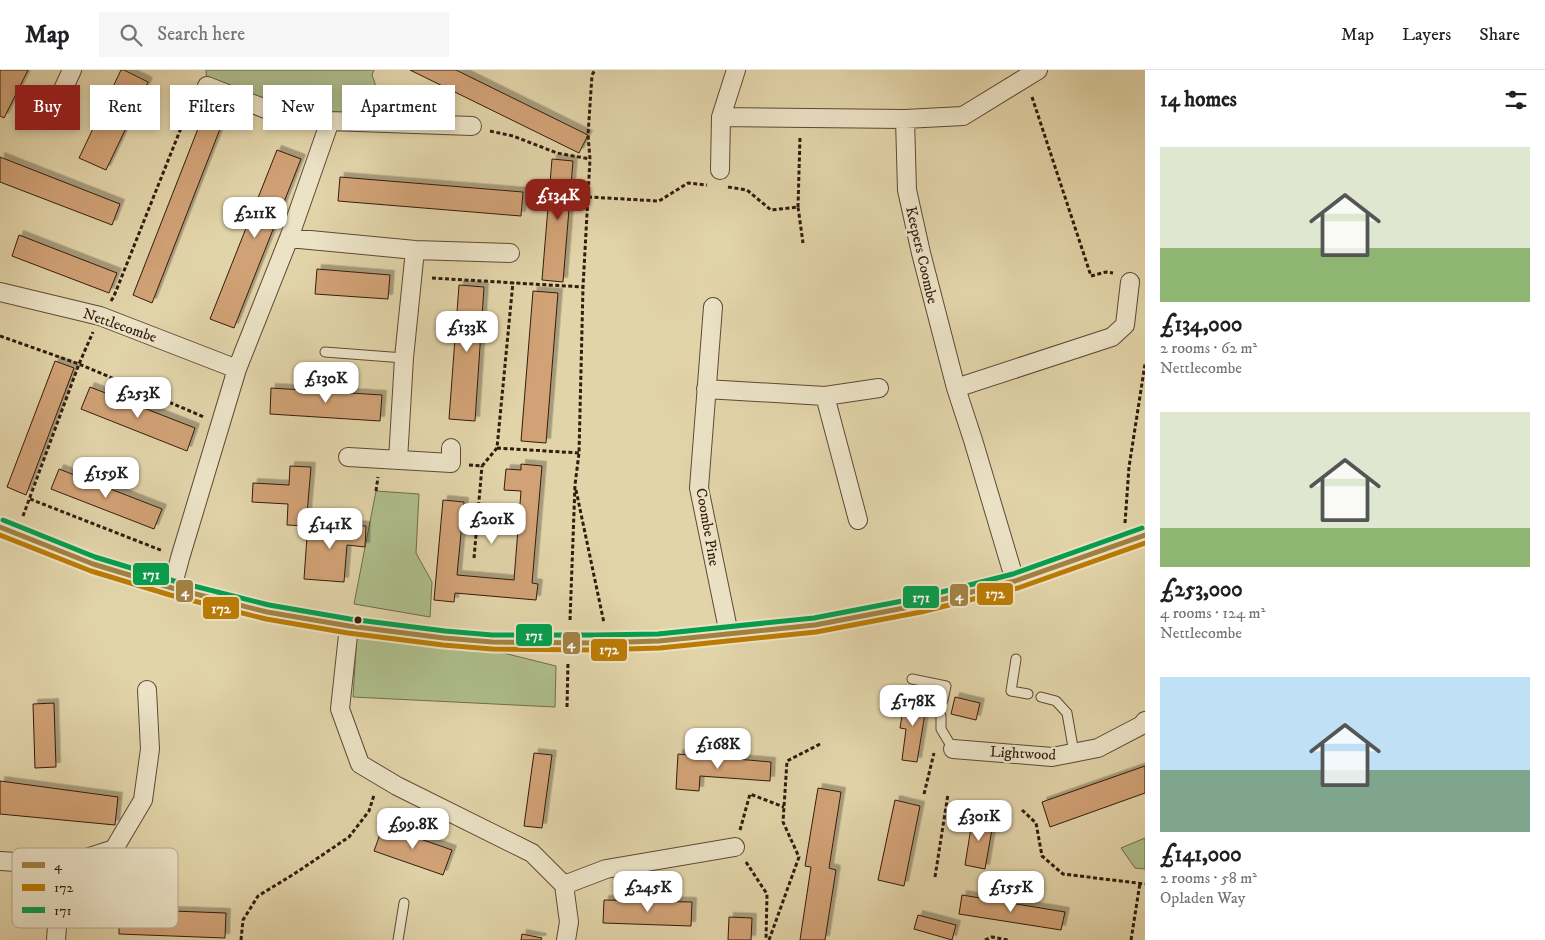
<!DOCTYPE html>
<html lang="en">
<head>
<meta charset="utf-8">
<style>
  :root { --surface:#fff; --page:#f6f6f6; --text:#202124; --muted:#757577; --line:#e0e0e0; --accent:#8f2418 }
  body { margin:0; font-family:"IM FELL DW Pica",serif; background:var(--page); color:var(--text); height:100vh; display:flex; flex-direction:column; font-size:19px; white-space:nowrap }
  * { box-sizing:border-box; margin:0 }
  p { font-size:16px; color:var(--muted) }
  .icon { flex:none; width:28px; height:28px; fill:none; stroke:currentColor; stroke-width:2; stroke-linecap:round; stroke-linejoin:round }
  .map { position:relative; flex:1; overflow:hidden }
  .side { display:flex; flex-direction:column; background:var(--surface); width:400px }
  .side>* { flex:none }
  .hud { position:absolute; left:15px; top:15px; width:475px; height:45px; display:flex; gap:10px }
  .price { position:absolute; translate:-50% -42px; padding:0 11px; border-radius:10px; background:#fff; color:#222; font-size:16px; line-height:32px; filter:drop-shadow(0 1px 2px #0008) }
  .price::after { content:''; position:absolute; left:50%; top:30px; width:15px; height:11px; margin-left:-8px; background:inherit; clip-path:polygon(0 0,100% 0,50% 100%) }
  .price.selected { background:var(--accent); color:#fff }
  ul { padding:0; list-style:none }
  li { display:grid; align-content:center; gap:10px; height:265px; padding:0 15px }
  li span { display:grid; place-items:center; height:155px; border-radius:0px; color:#555 }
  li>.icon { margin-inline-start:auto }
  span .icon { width:90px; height:90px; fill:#fffc; stroke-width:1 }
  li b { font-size:21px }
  h2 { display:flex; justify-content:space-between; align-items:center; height:60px; padding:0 15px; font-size:21px }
  .pill { padding:0 18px; border-radius:0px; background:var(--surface); box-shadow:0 2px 8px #0003; font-size:18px; line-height:45px }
  .pill.selected { background:var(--accent); color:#fff }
  header { display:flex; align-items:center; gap:30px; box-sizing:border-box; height:70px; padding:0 25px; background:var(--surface); border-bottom:1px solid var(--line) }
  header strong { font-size:24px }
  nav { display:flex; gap:28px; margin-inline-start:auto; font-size:18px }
  .search { width:350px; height:45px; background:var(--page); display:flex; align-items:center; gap:12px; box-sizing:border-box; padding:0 18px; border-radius:0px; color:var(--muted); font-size:19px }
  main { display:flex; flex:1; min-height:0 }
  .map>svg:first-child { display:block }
  .green { fill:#aebe8c; stroke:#706c4c }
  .building { fill:#d1a276; stroke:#331b0d; filter:url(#shadow) }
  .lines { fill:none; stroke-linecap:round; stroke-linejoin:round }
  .service-casing { stroke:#5f4934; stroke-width:11 }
  .minor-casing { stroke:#5f4934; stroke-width:20 }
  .path { stroke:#331b0d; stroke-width:3; stroke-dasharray:4 2.5; stroke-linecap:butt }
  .service { stroke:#ece3c7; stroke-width:9 }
  .minor { stroke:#ece3c7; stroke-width:18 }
  .bus-1-casing { stroke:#ece3c7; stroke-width:9 }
  .bus-2-casing { stroke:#ece3c7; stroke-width:9 }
  .bus-3-casing { stroke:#ece3c7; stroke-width:9 }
  .bus-1 { stroke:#a38142; stroke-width:5 }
  .bus-2 { stroke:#bc7c04; stroke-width:5 }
  .bus-3 { stroke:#039f4e; stroke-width:5 }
  .bus-dot { fill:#331b0d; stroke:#ece3c7; stroke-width:2 }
  .labels { text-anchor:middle; stroke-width:4.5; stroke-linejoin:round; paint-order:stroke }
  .street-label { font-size:15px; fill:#331b0d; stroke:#ece3c7 }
  .key { fill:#ece3c7; stroke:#b4a78f; stroke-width:1 }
  .key-label { font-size:14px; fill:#331b0d }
  .line-badge { stroke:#ece3c7; stroke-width:2 }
  .badge-label { font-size:14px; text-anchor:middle; font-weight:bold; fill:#fff }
</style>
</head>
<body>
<header>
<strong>Map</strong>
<div class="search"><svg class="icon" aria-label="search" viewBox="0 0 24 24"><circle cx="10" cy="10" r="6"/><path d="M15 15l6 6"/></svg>Search here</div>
<nav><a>Map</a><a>Layers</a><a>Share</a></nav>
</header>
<main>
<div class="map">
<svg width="1145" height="870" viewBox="0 0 1145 870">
  <defs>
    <filter id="shadow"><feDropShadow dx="4.5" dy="-4.5" stdDeviation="0" flood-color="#0004"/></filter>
  </defs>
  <rect width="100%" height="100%" fill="#e2d4a9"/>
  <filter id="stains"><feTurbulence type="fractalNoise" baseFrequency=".004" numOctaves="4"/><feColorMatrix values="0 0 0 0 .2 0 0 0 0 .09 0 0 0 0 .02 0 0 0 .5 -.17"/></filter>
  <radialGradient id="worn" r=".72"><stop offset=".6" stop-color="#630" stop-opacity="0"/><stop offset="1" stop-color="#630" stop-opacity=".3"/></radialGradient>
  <!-- green -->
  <path class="green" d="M206,0H374L372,5L389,54L330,51L207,16Z
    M376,421L419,424L416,483L432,512L430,547L354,534Z
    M358,547L556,596L555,637L353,627Z
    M1145,768V799L1135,798L1121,778Z"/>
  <!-- building -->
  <path class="building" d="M0,0H28L4,48L0,46Z
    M121,0H124L148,12L106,100L79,88Z
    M410,0H456L588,65L579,83Z
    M201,51L220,59L152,233L133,225Z
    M277,80L301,89L234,258L210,249Z
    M0,87L120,134L112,155L0,112Z
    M552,89L573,91L563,212L542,210Z
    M340,107L523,122L521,146L338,131Z
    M19,165L117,203L109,223L12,186Z
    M317,199L390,205L388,229L315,224Z
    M459,215L484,217L475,351L449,349Z
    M533,221L558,223L546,373L521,371Z
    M55,291L74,298L26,425L7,417Z
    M90,317L195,358L187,381L81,339Z
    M271,318L382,325L380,351L270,344Z
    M521,394L542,396L532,513L538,514L536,530L455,523L454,532L434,530L443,430L464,432L457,505L514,510L521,421L504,420L506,399L521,400Z
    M290,396L311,397L306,456L287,455L288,434L252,432L253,413L289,415Z
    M59,399L162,439L154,459L51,419Z
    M308,452L366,456L365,477L347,475L344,512L304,509Z
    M905,627L927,631L917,692L902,690L906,659L900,658Z
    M955,627L980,633L976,650L951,644Z
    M54,633L56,697L35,698L33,634Z
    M534,683L552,685L542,758L524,756Z
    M678,684L771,692L770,711L700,706L699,721L676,719Z
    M1145,696V723L1050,757L1042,732Z
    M0,711L118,727L115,755L0,744Z
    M818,718L841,722L829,798L836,800L825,870H800L811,797L805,796Z
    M895,730L920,736L904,816L878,810Z
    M973,745L994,748L985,799L965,795Z
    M383,756L452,780L443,805L374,781Z
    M962,825L1065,842L1061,860L959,844Z
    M604,830L692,832L691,856L603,853Z
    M119,839L226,843L225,868L119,864Z
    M918,845L956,855L952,870L914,859Z
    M729,847L752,848L751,870H728Z
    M522,864L542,868L541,870H521Z"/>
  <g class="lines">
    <defs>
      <path id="service" d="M325,282L404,288
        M1016,589L1011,621L1028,624
        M912,609L946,616L943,630
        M1041,627L1056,631L1067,643L1074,683
        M941,646V659L953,679
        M398,870L404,833"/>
      <path id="minor" d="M207,16L281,45L330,51L472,56
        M60,26L72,0
        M721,47L905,49L963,46L1038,0
        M905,49L907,120L921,183L956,318L973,370L1015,511
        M720,100L721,47L736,0
        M289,168L415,180L510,183
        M0,222L100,246L237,299
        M713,237L699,418L729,564
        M956,318L1112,267L1125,255L1130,212
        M706,319L825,326L879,318
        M825,326L858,450
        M348,387L451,393V378
        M398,390L404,288L415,180
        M0,457L93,494L172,518L267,542L349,556L444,568L492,572L595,573L659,571L815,555L920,535L1015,511L1145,465
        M172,518L180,488L237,299L289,168L330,51
        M349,556L340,639L360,694L397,716L532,783L564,815L569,852L566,870
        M953,679L1052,687L1098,678L1142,655L1145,651
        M0,791L65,795L114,779L143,730L150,679L147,620
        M564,815L606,799L735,777
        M56,870L59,831L65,795"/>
    </defs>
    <!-- service casing -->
    <use href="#service" class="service-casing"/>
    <!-- minor casing -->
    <use href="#minor" class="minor-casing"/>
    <!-- path -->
    <path class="path" d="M1032,27L1091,206L1106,202L1113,203
      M380,28L425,33
      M490,61L513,66L557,83L590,89
      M728,117L747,120L771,140L798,137L803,173
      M588,127L659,131L688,113L707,115
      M798,137L800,67
      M432,208L583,217
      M111,231L114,226L193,28
      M0,266L79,294L204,347
      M497,378L579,383
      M469,395L482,396L497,378L513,212
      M576,420L604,553
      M376,421L378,407
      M30,429L163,481
      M23,446L79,294L93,262
      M1125,453L1129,397L1145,294
      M474,488L482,396
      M570,550L575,415L579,383L583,217L590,89L588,65L592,5L595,0
      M567,637L568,592
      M924,724L934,683
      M1022,740L1036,753L1042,786L1063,804L1145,814
      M740,760L750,724L784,737
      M746,792L767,824L766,870
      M935,807L948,724
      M241,870L243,850L258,826L294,804L349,767L369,741L374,725
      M769,870L799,787L783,752L787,691L822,673
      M985,870L992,867L1008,870
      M1131,870L1140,813"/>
    <!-- service -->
    <use href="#service" class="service"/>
    <!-- minor -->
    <use href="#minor" class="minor"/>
    <defs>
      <path id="bus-1" d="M0,457L93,494L172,518L267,542L349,556L444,568L492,572L595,573L659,571L815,555L920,535L1015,511L1145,465"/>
      <path id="bus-2" d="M0,465L91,501L170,525L266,549L348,563L443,575L492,579L595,580L660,578L816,562L921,542L1018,518L1145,473"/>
      <path id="bus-3" d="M3,450L95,487L174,511L269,535L350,549L445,561L492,565H595L658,564L814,548L918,528L1013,504L1142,458"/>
    </defs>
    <!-- bus-1 casing -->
    <use href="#bus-1" class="bus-1-casing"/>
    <!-- bus-2 casing -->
    <use href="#bus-2" class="bus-2-casing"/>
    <!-- bus-3 casing -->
    <use href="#bus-3" class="bus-3-casing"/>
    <!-- bus-1 -->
    <use href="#bus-1" class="bus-1"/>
    <!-- bus-2 -->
    <use href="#bus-2" class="bus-2"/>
    <!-- bus-3 -->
    <use href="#bus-3" class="bus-3"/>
  </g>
  <!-- markers -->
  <circle class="bus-dot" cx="358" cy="550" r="4.5"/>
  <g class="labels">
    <!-- street labels -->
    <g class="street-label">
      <text transform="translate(922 185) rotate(77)" y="5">Keepers Coombe</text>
      <text transform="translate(120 255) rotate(19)" y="5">Nettlecombe</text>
      <text transform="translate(708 457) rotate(80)" y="5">Coombe Pine</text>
      <text transform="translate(1023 683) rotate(3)" y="5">Lightwood</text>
    </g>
  </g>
  <!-- legend -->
  <rect x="12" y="778" width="166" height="80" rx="8" class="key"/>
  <rect x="22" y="792" width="23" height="6" fill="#a38142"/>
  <rect x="22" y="814" width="23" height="7" fill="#bc7c04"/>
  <rect x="22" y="837" width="23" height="6" fill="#039f4e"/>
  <g class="key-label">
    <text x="54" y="800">4</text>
    <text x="54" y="822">172</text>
    <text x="54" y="845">171</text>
  </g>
  <g class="line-badge">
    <rect x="132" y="492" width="38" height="24" rx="5" fill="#039f4e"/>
    <rect x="175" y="509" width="19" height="24" rx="5" fill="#a38142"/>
    <rect x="976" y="512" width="38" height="24" rx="5" fill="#bc7c04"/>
    <rect x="949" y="513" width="20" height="24" rx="5" fill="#a38142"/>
    <rect x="902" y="515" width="38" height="24" rx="5" fill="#039f4e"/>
    <rect x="202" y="526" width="38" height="24" rx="5" fill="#bc7c04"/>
    <rect x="515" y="553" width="38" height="24" rx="5" fill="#039f4e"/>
    <rect x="562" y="561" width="19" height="24" rx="5" fill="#a38142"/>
    <rect x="590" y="568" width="38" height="24" rx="5" fill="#bc7c04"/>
  </g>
  <g class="badge-label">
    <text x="151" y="509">171</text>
    <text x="185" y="526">4</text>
    <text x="995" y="528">172</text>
    <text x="959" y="530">4</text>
    <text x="921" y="532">171</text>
    <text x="221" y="543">172</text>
    <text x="534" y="570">171</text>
    <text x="571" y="578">4</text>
    <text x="609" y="584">172</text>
  </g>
  <rect width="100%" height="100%" filter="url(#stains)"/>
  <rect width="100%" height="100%" fill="url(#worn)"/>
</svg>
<b class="price selected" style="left:558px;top:151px">£134K</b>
<b class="price" style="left:255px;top:169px">£211K</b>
<b class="price" style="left:467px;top:283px">£133K</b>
<b class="price" style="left:326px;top:334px">£130K</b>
<b class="price" style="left:138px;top:349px">£253K</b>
<b class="price" style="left:106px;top:429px">£159K</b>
<b class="price" style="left:492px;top:475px">£201K</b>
<b class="price" style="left:330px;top:480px">£141K</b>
<b class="price" style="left:913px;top:657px">£178K</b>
<b class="price" style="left:718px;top:700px">£168K</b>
<b class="price" style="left:979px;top:772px">£301K</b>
<b class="price" style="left:413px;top:780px">£99.8K</b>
<b class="price" style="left:648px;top:843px">£245K</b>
<b class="price" style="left:1011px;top:843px">£155K</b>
<div class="hud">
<a class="pill selected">Buy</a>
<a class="pill">Rent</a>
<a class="pill">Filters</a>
<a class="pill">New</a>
<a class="pill">Apartment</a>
</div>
</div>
<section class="side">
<h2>14 homes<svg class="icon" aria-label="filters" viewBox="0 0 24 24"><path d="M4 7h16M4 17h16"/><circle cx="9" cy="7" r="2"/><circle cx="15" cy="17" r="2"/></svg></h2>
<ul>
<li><span style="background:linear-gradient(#dfe7d0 65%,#8fb573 0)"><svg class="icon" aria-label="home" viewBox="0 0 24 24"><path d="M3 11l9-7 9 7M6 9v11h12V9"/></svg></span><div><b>£134,000</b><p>2 rooms · 62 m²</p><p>Nettlecombe</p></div></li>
<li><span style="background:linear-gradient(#dfe7d0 75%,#8fb573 0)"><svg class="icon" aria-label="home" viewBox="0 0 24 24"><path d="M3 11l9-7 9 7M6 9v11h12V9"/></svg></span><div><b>£253,000</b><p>4 rooms · 124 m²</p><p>Nettlecombe</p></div></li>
<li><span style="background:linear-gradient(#bfe0f5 60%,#7fa58c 0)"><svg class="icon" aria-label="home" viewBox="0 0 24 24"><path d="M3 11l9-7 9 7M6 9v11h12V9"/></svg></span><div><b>£141,000</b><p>2 rooms · 58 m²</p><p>Opladen Way</p></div></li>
</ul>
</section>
</main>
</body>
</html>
